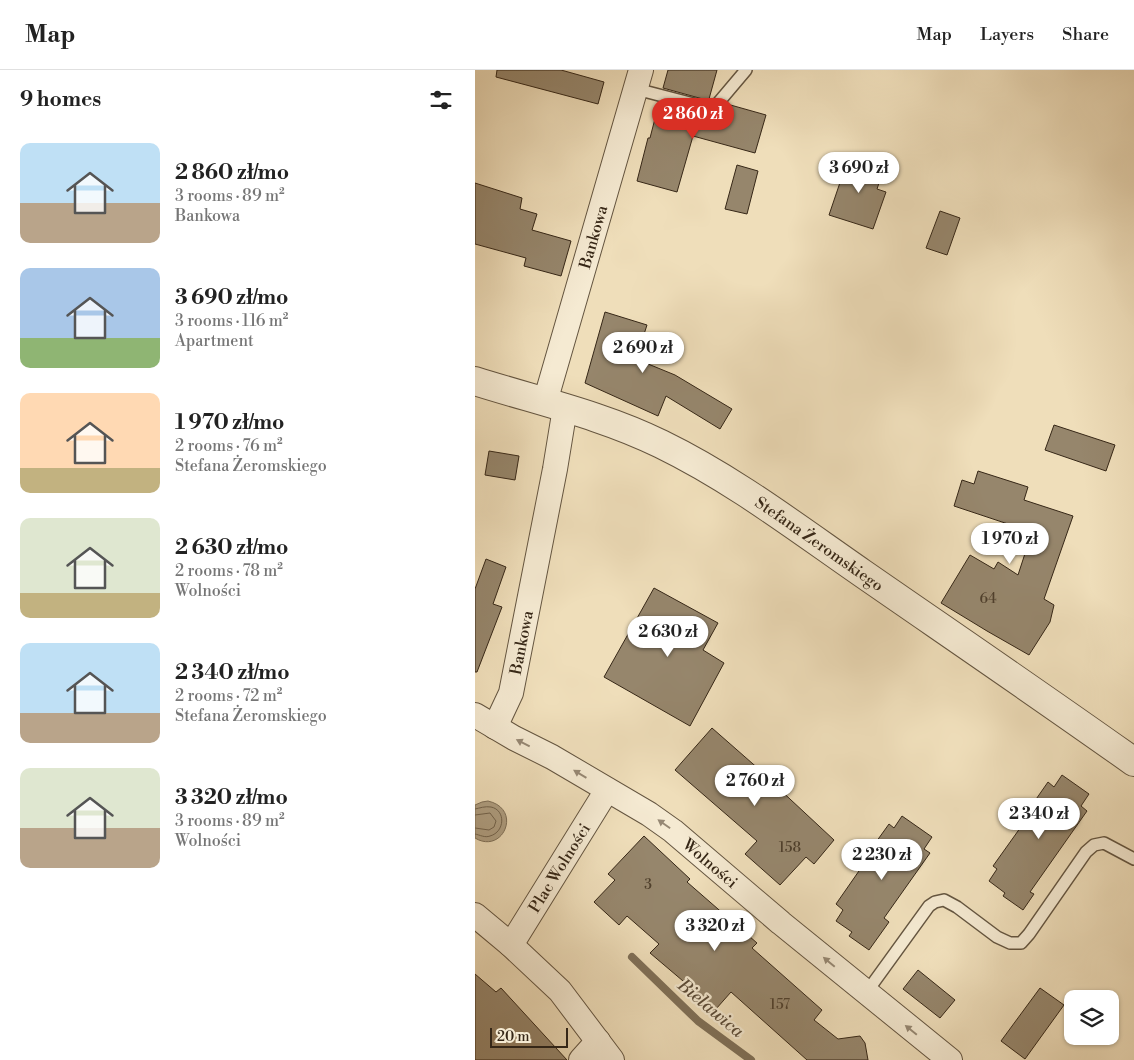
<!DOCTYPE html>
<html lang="en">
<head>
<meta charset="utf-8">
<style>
  :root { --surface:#fff; --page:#f2f2f2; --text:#222; --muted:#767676; --line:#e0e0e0; --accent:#d93025 }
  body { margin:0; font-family:"Libre Bodoni",serif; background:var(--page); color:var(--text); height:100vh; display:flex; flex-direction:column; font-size:19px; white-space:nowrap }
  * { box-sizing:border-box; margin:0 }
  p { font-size:16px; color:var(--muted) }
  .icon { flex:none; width:28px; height:28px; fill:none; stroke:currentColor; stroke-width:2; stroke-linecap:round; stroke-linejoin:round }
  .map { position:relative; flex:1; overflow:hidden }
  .side { display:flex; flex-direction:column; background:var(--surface); width:475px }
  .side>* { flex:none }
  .fabs { position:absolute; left:589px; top:920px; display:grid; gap:10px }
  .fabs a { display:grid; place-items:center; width:55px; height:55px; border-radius:10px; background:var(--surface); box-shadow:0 1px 4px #0004; font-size:25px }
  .scale { position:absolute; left:15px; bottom:12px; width:78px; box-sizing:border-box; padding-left:5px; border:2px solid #362717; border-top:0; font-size:14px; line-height:18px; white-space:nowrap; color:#362717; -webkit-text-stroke:4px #f5ead2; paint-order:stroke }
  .price { position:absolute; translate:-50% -42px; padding:0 11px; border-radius:18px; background:#fff; color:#222; font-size:16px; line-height:32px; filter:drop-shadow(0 1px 2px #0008) }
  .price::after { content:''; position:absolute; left:50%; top:30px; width:15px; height:11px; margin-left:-8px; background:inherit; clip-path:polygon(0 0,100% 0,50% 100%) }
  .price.current { background:var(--accent); color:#fff }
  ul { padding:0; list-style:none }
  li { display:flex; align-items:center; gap:15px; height:125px; padding:0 20px }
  li span { display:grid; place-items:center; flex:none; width:140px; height:100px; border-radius:10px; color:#555 }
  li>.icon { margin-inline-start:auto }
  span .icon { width:60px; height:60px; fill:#fffc; stroke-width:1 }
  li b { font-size:21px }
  h2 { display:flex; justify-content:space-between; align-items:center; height:60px; padding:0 20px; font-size:21px }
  header { display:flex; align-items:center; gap:30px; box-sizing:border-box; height:70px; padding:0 25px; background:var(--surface); border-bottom:1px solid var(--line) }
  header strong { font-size:24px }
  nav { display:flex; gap:28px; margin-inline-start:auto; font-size:18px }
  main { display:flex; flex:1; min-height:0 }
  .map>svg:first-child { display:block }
  .water { fill:#b0a083; stroke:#7f7058 }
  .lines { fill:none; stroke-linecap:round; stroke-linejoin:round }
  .shore { stroke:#73644d; stroke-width:1 }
  .stream { stroke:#7f7058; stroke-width:8 }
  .building { fill:#96866c; stroke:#362717 }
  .service-casing { stroke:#645540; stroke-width:14 }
  .minor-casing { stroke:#645540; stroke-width:26 }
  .tertiary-casing { stroke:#645540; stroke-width:30 }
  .service { stroke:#f5ead2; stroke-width:11 }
  .minor { stroke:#f5ead2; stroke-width:24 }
  .tertiary { stroke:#f5ead2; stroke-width:28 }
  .oneway { fill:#968874 }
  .labels { text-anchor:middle; stroke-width:4.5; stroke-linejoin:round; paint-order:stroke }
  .number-label { font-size:14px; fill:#4e3f2c }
  .street-label { font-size:16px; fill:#362717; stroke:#f5ead2 }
  .water-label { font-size:18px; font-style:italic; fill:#5b4b37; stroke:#f5ead2 }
</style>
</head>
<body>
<header>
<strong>Map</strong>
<nav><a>Map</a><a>Layers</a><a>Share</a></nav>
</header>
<main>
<section class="side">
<h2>9 homes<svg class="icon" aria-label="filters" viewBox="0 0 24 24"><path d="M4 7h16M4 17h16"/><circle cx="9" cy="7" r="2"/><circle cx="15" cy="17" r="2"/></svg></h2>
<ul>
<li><span style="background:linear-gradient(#bfe0f5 60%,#b9a48a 0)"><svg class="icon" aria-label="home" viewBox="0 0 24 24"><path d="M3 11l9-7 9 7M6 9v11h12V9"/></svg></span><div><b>2 860 zł/mo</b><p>3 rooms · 89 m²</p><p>Bankowa</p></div></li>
<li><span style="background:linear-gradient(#a9c7e8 70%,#8fb573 0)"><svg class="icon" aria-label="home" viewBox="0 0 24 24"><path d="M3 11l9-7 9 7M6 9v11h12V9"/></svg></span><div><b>3 690 zł/mo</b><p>3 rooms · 116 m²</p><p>Apartment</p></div></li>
<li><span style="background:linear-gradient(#ffd9b3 75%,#c2b280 0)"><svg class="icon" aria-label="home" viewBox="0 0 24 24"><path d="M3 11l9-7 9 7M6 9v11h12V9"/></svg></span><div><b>1 970 zł/mo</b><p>2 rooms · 76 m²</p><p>Stefana Żeromskiego</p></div></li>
<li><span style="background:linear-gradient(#dfe7d0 75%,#c2b280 0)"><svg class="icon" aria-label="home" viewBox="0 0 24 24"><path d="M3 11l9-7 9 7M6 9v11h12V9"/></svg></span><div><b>2 630 zł/mo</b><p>2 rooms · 78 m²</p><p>Wolności</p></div></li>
<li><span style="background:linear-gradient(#bfe0f5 70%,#b9a48a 0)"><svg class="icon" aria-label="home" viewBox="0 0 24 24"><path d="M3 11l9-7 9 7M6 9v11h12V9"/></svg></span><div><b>2 340 zł/mo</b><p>2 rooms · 72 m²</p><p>Stefana Żeromskiego</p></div></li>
<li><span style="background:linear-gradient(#dfe7d0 60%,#b9a48a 0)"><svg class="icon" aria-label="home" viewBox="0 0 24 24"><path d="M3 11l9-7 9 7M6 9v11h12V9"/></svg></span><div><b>3 320 zł/mo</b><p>3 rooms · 89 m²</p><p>Wolności</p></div></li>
</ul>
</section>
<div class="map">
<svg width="659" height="990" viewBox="0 0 659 990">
  <rect width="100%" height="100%" fill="#efdeba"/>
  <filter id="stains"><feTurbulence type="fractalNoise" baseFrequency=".004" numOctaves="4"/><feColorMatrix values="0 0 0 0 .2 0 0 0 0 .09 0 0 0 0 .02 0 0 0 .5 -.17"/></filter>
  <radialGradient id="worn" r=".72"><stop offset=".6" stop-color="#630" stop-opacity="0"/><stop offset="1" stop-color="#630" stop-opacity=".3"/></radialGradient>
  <!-- water -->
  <path class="water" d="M13,731C48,739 28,785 0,768V735L7,732Z"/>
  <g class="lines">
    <!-- shore -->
    <path class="shore" d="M0,739C5,738 10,736 16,737C31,740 30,762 15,766C10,768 5,765 0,764
      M0,745L15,743L21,751L19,757L14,760L0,758"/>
    <!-- stream -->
    <path class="stream" d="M157,887L223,951L276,990"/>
  </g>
  <!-- building -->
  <path class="building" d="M22,0H86L129,12L123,34L21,7Z
    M193,0H242L234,29H236L235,31L188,18Z
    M184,33L236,46L243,44L252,34L291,45L280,83L218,66L202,122L162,111L173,68H175Z
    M374,86L409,98L402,119L411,122L398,159L354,145Z
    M262,95L283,101L272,144L250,139Z
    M0,113L47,128L45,139L62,144L57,160L96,171L86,206L49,196L51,188L0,174Z
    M465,141L485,148L472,185L451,178Z
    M130,242L172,255L161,289L200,305L257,339L245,359L191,326L183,346L110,313Z
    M579,355L640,375L631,401L570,380Z
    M14,381L44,386L40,410L10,405Z
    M503,401L553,417L549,430L598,446L569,529L579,535L575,552L554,585L512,561L466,533L495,485L519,499L523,492L543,505L557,462L479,436L487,410L499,414Z
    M11,489L31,497L18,534L27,537L2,602H0V519Z
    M179,518L243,553L228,580L249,593L215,656L129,607Z
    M237,658L302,715L301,716L359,770L339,794L331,787L305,815L270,784L282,771L200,700Z
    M587,705L614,724L606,736L612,741L555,822L559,824L548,840L528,826L530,823L514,811L522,799L518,796L553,747L550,745L573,712L579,717Z
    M427,746L457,767L449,779L455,783L409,848L414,852L394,880L374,866L377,862L361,851L368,840L361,834L393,788L391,786L414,754L419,758Z
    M169,766L215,809L212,812L282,873L277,878L347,940L339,950L363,969L385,966L390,973L393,990H332L256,922L241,939L175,883L184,874L152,846L144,855L119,832L140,810L133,804Z
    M443,900L480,930L465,948L428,919Z
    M0,904L21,922L26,918L92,990H0Z
    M565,918L589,935L550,989L526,971Z"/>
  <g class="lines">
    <defs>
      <path id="service" d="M161,19L238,39L271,0
        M391,923L454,836L460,832L469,830L482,837L522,867L535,873H546L554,864L611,782L619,775L629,773L659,789"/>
      <g id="minor">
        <path id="s1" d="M70,332L166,0"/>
        <path id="s2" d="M0,645L39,668L77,687L174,744L198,761L306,853L475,990"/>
        <path id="s3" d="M20,657L36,623L80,399L90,338"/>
        <path d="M0,845L36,875L85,921L137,990"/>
        <path id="s4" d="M36,875L132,720"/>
        <path d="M106,990L123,971"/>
      </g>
      <g id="tertiary">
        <path id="s5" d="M0,311C63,331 127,345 186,374C258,409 322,458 387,503C478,566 569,628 659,692"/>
      </g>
    </defs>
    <!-- service casing -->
    <use href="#service" class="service-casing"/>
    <!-- minor casing -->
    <use href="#minor" class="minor-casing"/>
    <!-- tertiary casing -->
    <use href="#tertiary" class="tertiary-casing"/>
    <!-- service -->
    <use href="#service" class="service"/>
    <!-- minor -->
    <use href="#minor" class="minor"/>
    <!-- tertiary -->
    <use href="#tertiary" class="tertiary"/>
  </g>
  <!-- one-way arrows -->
  <defs><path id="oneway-solid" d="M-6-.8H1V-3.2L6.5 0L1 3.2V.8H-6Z" transform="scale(1.25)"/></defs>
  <g class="oneway">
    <use href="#oneway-solid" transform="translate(48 673) rotate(-153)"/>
    <use href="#oneway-solid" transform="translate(105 704) rotate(-149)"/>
    <use href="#oneway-solid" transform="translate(189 754) rotate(-145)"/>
    <use href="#oneway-solid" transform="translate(354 892) rotate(-140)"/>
    <use href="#oneway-solid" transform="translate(436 960) rotate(-141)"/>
  </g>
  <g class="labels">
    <!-- number labels -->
    <g class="number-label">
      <text x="513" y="533">64</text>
      <text x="315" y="782">158</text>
      <text x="173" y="819">3</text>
      <text x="305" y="939">157</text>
    </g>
    <!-- street labels -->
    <g class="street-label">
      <text dy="6" stroke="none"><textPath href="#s1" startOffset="172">Bankowa</textPath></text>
      <text dy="6" stroke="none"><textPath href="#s5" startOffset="384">Stefana Żeromskiego</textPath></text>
      <text dy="6" stroke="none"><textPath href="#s3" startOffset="89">Bankowa</textPath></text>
      <text dy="6" stroke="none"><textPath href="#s2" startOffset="279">Wolności</textPath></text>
      <text dy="6" stroke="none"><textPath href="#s4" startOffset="91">Plac Wolności</textPath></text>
    </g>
    <!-- water labels -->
    <g class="water-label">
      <text transform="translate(236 938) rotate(40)" y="6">Bielawica</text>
    </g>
  </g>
  <rect width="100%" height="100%" filter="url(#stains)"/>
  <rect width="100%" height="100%" fill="url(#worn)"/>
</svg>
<div class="fabs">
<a><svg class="icon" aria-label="layers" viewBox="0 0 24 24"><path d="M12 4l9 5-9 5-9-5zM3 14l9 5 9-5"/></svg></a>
</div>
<div class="scale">20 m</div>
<b class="price current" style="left:218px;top:70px">2 860 zł</b>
<b class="price" style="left:384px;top:124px">3 690 zł</b>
<b class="price" style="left:168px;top:304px">2 690 zł</b>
<b class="price" style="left:535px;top:495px">1 970 zł</b>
<b class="price" style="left:193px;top:588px">2 630 zł</b>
<b class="price" style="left:280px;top:737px">2 760 zł</b>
<b class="price" style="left:564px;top:770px">2 340 zł</b>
<b class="price" style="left:407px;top:811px">2 230 zł</b>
<b class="price" style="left:240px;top:882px">3 320 zł</b>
</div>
</main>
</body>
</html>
